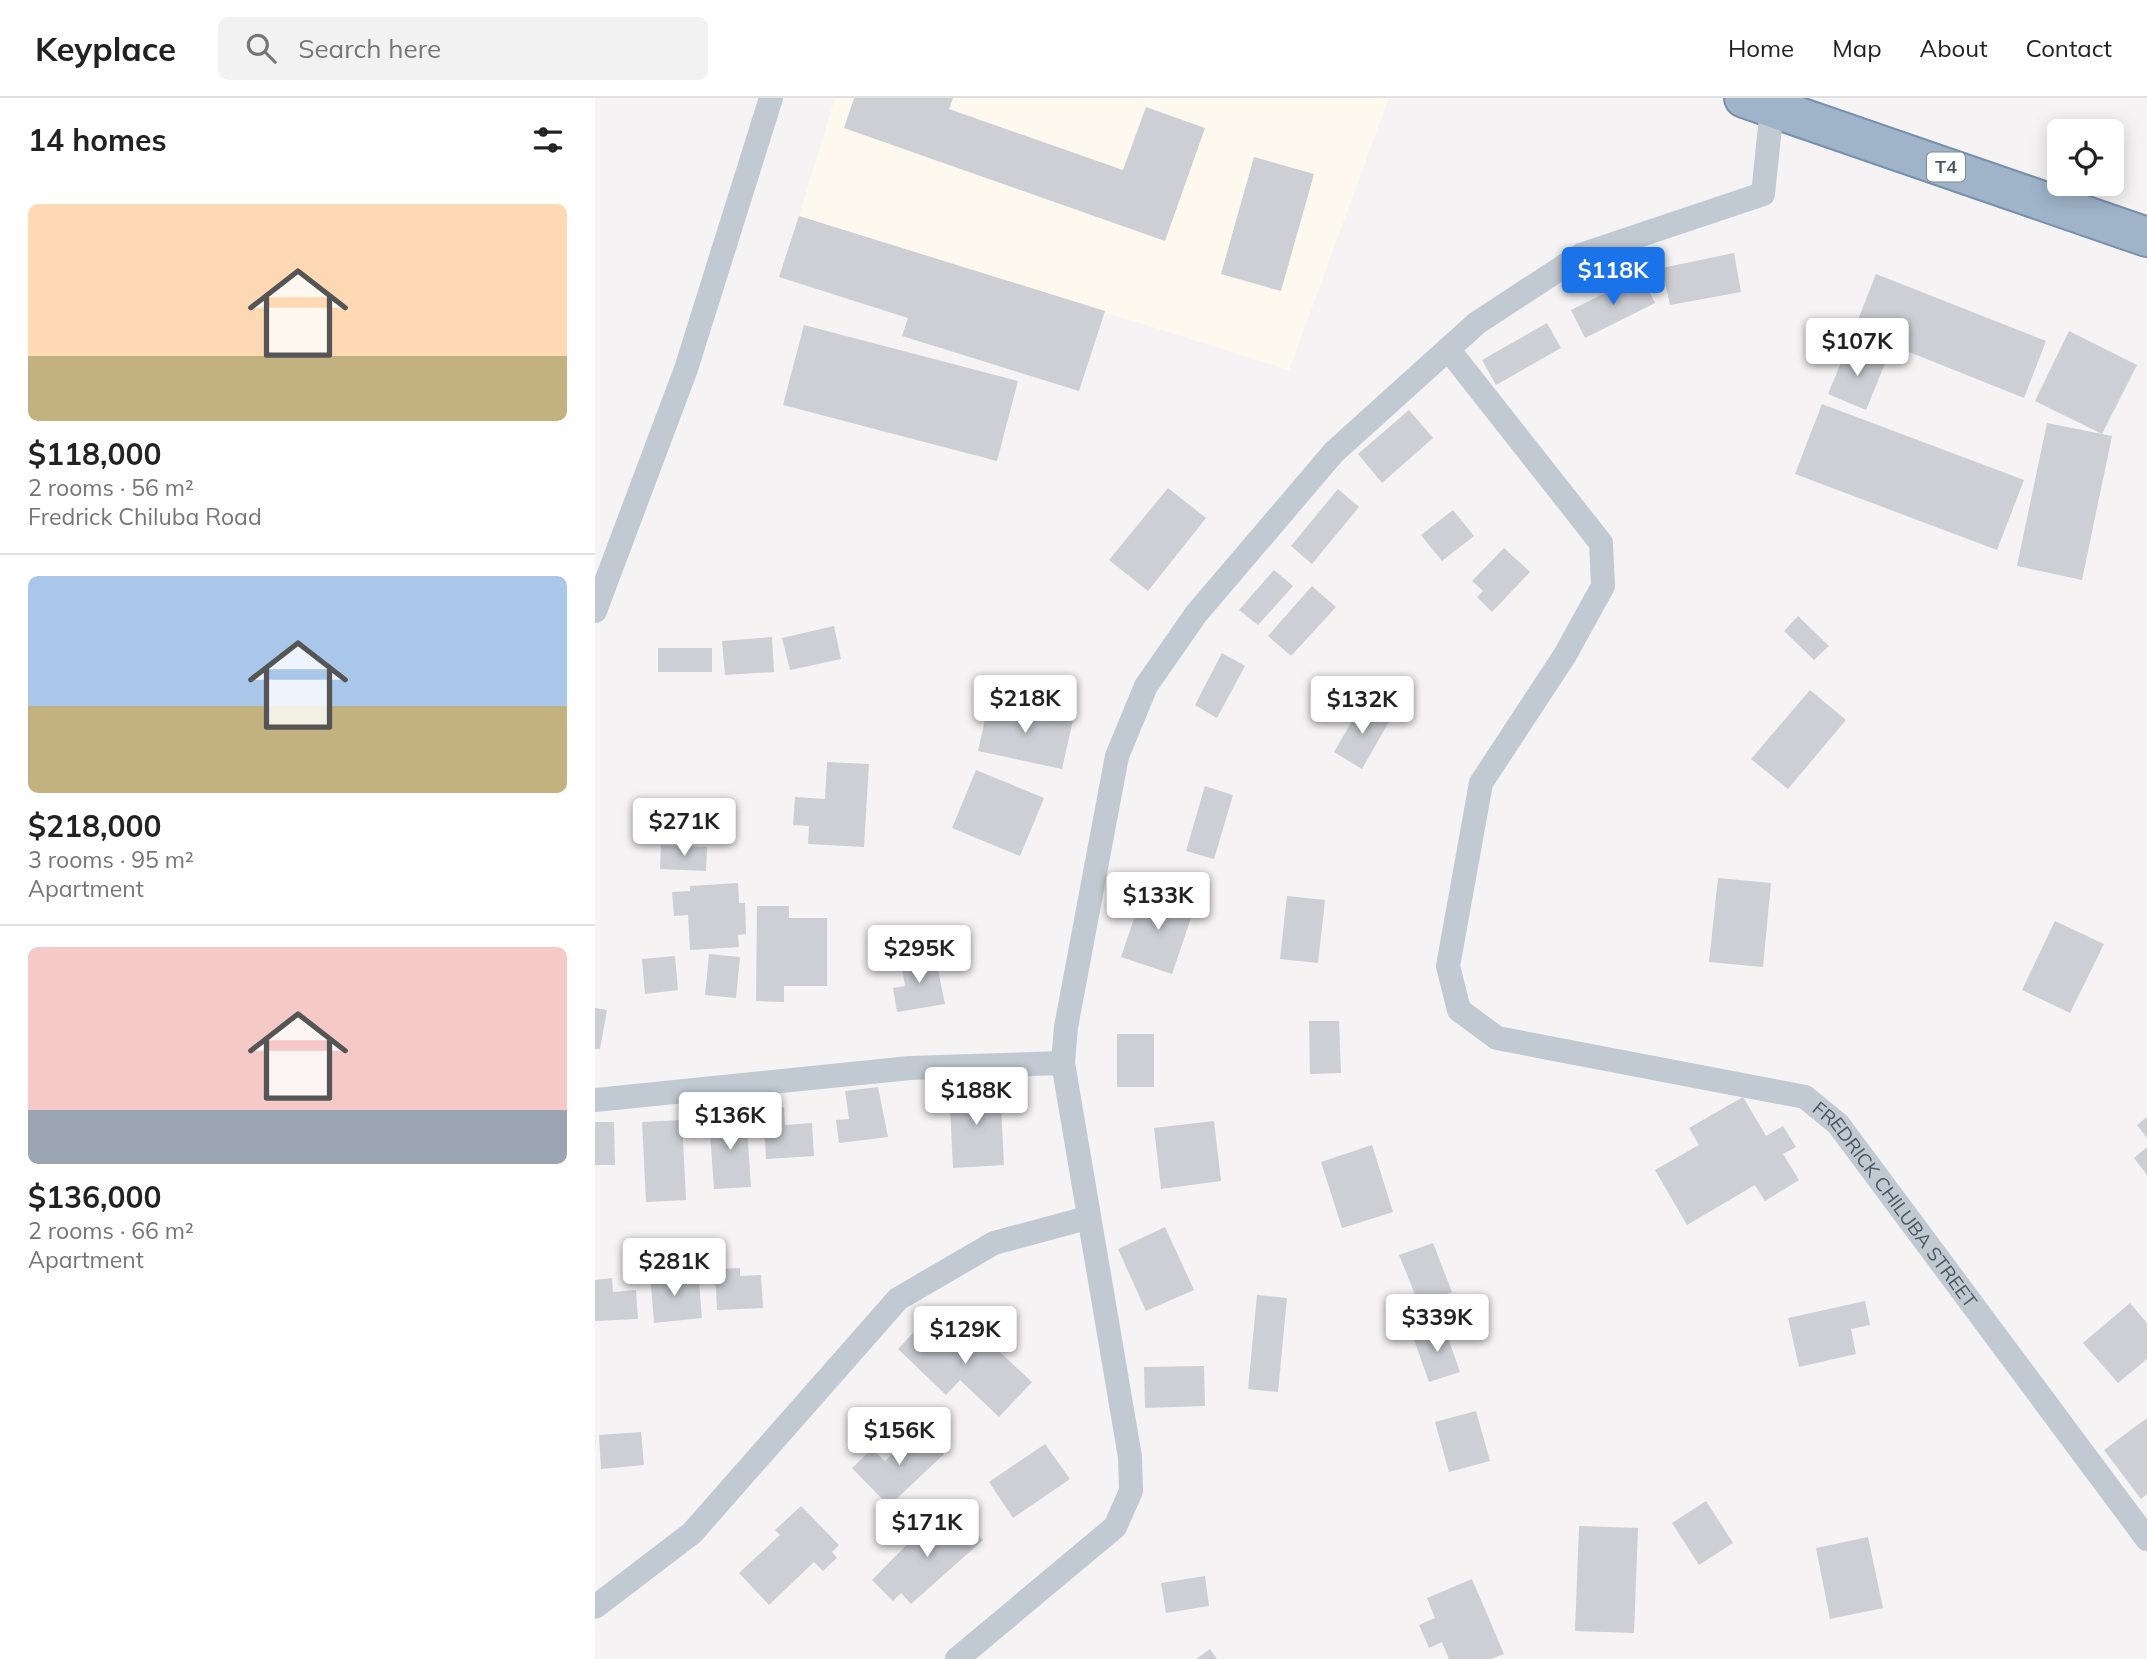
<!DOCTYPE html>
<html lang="en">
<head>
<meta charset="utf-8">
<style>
  :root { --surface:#fff; --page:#f2f2f2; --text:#222; --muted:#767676; --line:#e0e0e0; --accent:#1a73e8 }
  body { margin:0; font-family:Mulish,sans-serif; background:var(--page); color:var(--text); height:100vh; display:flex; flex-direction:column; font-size:26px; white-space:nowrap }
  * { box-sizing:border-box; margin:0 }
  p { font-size:23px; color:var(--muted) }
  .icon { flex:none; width:38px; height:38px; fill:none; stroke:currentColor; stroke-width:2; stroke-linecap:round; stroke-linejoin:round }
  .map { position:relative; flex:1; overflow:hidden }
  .panel { display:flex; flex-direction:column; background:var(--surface); width:595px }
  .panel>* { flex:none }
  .tools { position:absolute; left:1452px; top:21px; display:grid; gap:14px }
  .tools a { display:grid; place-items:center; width:77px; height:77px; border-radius:10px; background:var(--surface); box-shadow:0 4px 18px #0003; font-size:35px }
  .price { position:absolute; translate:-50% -60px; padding:0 16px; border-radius:7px; background:#fff; color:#222; font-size:23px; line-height:46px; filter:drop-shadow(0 2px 4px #0008) }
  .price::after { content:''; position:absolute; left:50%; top:42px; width:21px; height:16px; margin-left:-10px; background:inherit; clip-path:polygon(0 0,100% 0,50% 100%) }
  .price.on { background:var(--accent); color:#fff }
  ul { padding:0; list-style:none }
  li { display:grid; align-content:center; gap:14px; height:371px; padding:0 28px }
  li+li { border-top:2px solid var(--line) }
  li span { display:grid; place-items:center; height:217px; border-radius:10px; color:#555 }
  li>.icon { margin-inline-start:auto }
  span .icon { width:126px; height:126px; fill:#fffc; stroke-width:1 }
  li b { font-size:30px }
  h2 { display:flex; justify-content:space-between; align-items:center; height:84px; padding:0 28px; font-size:30px }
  header { display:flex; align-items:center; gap:42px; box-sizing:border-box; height:98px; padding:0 35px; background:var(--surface); border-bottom:2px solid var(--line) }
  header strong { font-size:33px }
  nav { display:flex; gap:38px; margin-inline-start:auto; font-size:24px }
  .search { width:490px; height:63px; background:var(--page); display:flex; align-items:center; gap:18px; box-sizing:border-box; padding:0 24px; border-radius:10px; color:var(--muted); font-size:26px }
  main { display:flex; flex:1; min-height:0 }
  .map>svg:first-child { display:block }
  .commercial { fill:#fdf9ef }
  .building { fill:#cdcfd5 }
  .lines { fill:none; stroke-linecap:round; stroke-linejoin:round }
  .trunk-casing { stroke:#7690ad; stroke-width:42 }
  .minor { stroke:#c1cad2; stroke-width:24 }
  .trunk { stroke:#9fb4c9; stroke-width:38 }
  .labels { text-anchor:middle; stroke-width:5; stroke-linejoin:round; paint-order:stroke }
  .shield { fill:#fff; stroke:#808990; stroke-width:2 }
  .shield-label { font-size:18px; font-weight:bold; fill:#4a5661 }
  .street-label { font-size:19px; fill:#4a5661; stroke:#fff }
</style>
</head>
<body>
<header>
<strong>Keyplace</strong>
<div class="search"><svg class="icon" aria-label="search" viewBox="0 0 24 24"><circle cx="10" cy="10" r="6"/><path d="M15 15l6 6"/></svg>Search here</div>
<nav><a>Home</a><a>Map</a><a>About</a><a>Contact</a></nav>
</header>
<main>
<section class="panel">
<h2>14 homes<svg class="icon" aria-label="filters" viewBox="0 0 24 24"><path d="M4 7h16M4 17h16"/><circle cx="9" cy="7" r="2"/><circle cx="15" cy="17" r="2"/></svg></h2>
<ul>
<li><span style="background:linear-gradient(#ffd9b3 70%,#c2b280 0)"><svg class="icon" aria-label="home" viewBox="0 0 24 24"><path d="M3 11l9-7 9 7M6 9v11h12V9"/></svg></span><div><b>$118,000</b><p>2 rooms · 56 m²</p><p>Fredrick Chiluba Road</p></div></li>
<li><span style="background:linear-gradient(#a9c7e8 60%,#c2b280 0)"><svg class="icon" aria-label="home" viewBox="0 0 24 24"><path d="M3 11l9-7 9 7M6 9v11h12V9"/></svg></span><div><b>$218,000</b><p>3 rooms · 95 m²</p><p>Apartment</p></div></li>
<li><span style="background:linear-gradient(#f6c9c9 75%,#9aa5b1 0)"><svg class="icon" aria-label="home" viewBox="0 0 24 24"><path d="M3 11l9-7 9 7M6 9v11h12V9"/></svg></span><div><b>$136,000</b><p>2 rooms · 66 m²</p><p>Apartment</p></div></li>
</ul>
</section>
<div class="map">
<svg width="1552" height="1561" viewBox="0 0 1552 1561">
  <rect width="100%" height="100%" fill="#f5f3f3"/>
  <!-- commercial -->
  <path class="commercial" d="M240,0H794L694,272L204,118Z"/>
  <!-- building -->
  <path class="building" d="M259,0H358L354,11L528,72L551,9L610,30L570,143L249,30Z
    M659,59L719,76L686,193L626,176Z
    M204,118L510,213L484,293L307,238L313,220L184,179Z
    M1139,155L1146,194L1075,207L1067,170Z
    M1281,176L1451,243L1429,300L1259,232Z
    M1046,177L1060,205L990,240L976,212Z
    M952,225L966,250L901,287L887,262Z
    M209,227L423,283L402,363L188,307Z
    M1474,233L1542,267L1507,336L1440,303Z
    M1253,248L1291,263L1271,312L1233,296Z
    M1227,306L1429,382L1402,452L1200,376Z
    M814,312L838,340L787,385L763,356Z
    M1452,325L1517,338L1487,482L1422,468Z
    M573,390L611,420L553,493L514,462Z
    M743,391L764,409L717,466L696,448Z
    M858,412L879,438L847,463L826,437Z
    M909,450L935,474L897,514L882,499L888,493L877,483Z
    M679,472L698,488L663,527L644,512Z
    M717,488L741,509L696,558L673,538Z
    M1203,518L1234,548L1219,562L1189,533Z
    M239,528L246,561L195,572L187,540Z
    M177,539L179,574L130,577L127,543Z
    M63,550H117V574H63Z
    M627,555L650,568L622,620L600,607Z
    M1215,592L1251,622L1193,691L1156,661Z
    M394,603L478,622L467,671L383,653Z
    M767,606L795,622L767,671L739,654Z
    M232,664L274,666L269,749L213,746L214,728L198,727L200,699L230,701Z
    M381,672L449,700L425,758L357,730Z
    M610,688L638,697L619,761L591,753Z
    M66,747L112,749L111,773L65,771Z
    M1123,780L1176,785L1168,869L1114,864Z
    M143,785L144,805H150L151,836L143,837L144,849L95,852L93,817L79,818L77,794L95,793V788Z
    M549,791L600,808L577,876L526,859Z
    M692,798L730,802L723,865L685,861Z
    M162,808H194V820H232V888H189V904L161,903Z
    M1460,823L1509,846L1475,915L1427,892Z
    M114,856L145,859L141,900L110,897Z
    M340,857L350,906L302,914L298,890L310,888L306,862Z
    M80,858L83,892L50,896L47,861Z
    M0,910L12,912L5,951H0Z
    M714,923H744L746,975L715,976Z
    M522,936H559V989H522Z
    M405,988L409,1067L358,1070L354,990Z
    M283,989L293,1039L244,1045L241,1022L254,1021L250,993Z
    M1148,999L1171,1038L1188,1028L1201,1049L1188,1056L1204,1082L1170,1103L1160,1087L1092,1127L1060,1072L1104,1047L1094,1030Z
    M189,1009L190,1027L217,1025L219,1058L171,1061L168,1011Z
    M151,1016L156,1089L119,1091L114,1019Z
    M1552,1019V1040L1542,1027Z
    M87,1022L91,1102L51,1104L47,1024Z
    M619,1023L626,1083L566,1091L559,1030Z
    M0,1024H19L20,1067H0Z
    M777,1047L798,1114L747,1130L726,1064Z
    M1552,1049V1077L1539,1060Z
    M570,1129L599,1192L551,1213L523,1151Z
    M838,1145L857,1194L824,1206L804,1157Z
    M145,1170V1178L166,1177L168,1210L122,1212L120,1171Z
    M80,1173L81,1185L104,1183L107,1220L59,1225L55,1175Z
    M17,1180L18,1194L41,1192L43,1221L0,1223V1182Z
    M662,1197L692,1200L683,1294L653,1291Z
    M1270,1203L1275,1227L1256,1231L1261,1256L1204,1269L1193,1220Z
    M1535,1205L1552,1225V1261L1523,1285L1488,1245Z
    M333,1219L358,1243L365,1236L381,1251L391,1241L437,1284L404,1319L365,1282L351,1297L303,1251Z
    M849,1228L865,1274L834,1284L818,1239Z
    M609,1268L610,1308L550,1310L549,1269Z
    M881,1313L895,1363L854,1374L840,1324Z
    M1552,1320V1396L1546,1401L1509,1352Z
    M324,1330L349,1356L294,1408L257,1370L277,1351L290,1363Z
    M46,1334L49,1367L6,1371L4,1337Z
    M450,1346L475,1381L418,1420L394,1384Z
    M1111,1403L1138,1445L1104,1467L1077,1425Z
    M206,1408L244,1447L237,1454L242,1460L228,1473L219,1464L174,1507L144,1475L185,1437L180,1432Z
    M365,1418L388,1442L316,1506L306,1495L298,1503L277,1482L339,1419L351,1432Z
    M984,1428L1043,1430L1039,1535L980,1533Z
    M1273,1439L1288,1510L1235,1521L1221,1450Z
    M610,1478L614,1508L571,1515L566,1485Z
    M877,1481L909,1556L896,1561H854L847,1544L834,1550L824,1527L840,1520L832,1500Z
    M615,1551L622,1561H601Z"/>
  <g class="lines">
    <defs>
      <path id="trunk" d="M1149,0L1552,139"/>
    </defs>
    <!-- trunk casing -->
    <use href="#trunk" class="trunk-casing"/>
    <!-- minor -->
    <g class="minor">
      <path id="s1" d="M853,251L1006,445L1008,488L970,557L886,685L853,868L864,912L902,940L1210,999L1243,1026L1552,1441"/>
      <path d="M0,513L91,271L176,0"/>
      <path d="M0,1002L315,970L468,965"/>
      <path d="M0,1509L97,1435L303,1201L399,1145L492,1120"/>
      <path d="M362,1561L520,1429L536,1393L535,1359L468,965L471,929L522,658L551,588L601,516L739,354L882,225L986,157L1168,96L1177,10"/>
    </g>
    <!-- trunk -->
    <use href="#trunk" class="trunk"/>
  </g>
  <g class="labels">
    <!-- shield labels -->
    <rect class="shield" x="1332" y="54.5" width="38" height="29" rx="5"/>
    <g class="shield-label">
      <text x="1351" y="75">T4</text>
    </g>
    <!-- street labels -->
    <g class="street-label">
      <text dy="7" stroke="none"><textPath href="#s1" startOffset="1255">FREDRICK CHILUBA STREET</textPath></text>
    </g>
  </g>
</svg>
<div class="tools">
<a><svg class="icon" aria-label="locate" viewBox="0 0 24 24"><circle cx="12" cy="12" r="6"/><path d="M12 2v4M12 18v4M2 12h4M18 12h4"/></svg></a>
</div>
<b class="price on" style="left:1018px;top:209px">$118K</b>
<b class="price" style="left:1262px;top:280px">$107K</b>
<b class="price" style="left:430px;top:637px">$218K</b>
<b class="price" style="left:767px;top:638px">$132K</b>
<b class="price" style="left:89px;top:760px">$271K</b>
<b class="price" style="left:563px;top:834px">$133K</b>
<b class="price" style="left:324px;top:887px">$295K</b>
<b class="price" style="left:381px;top:1029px">$188K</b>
<b class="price" style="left:135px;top:1054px">$136K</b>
<b class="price" style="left:79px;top:1200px">$281K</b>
<b class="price" style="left:842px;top:1256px">$339K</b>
<b class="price" style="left:370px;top:1268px">$129K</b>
<b class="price" style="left:304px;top:1369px">$156K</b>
<b class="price" style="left:332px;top:1461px">$171K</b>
</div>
</main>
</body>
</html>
